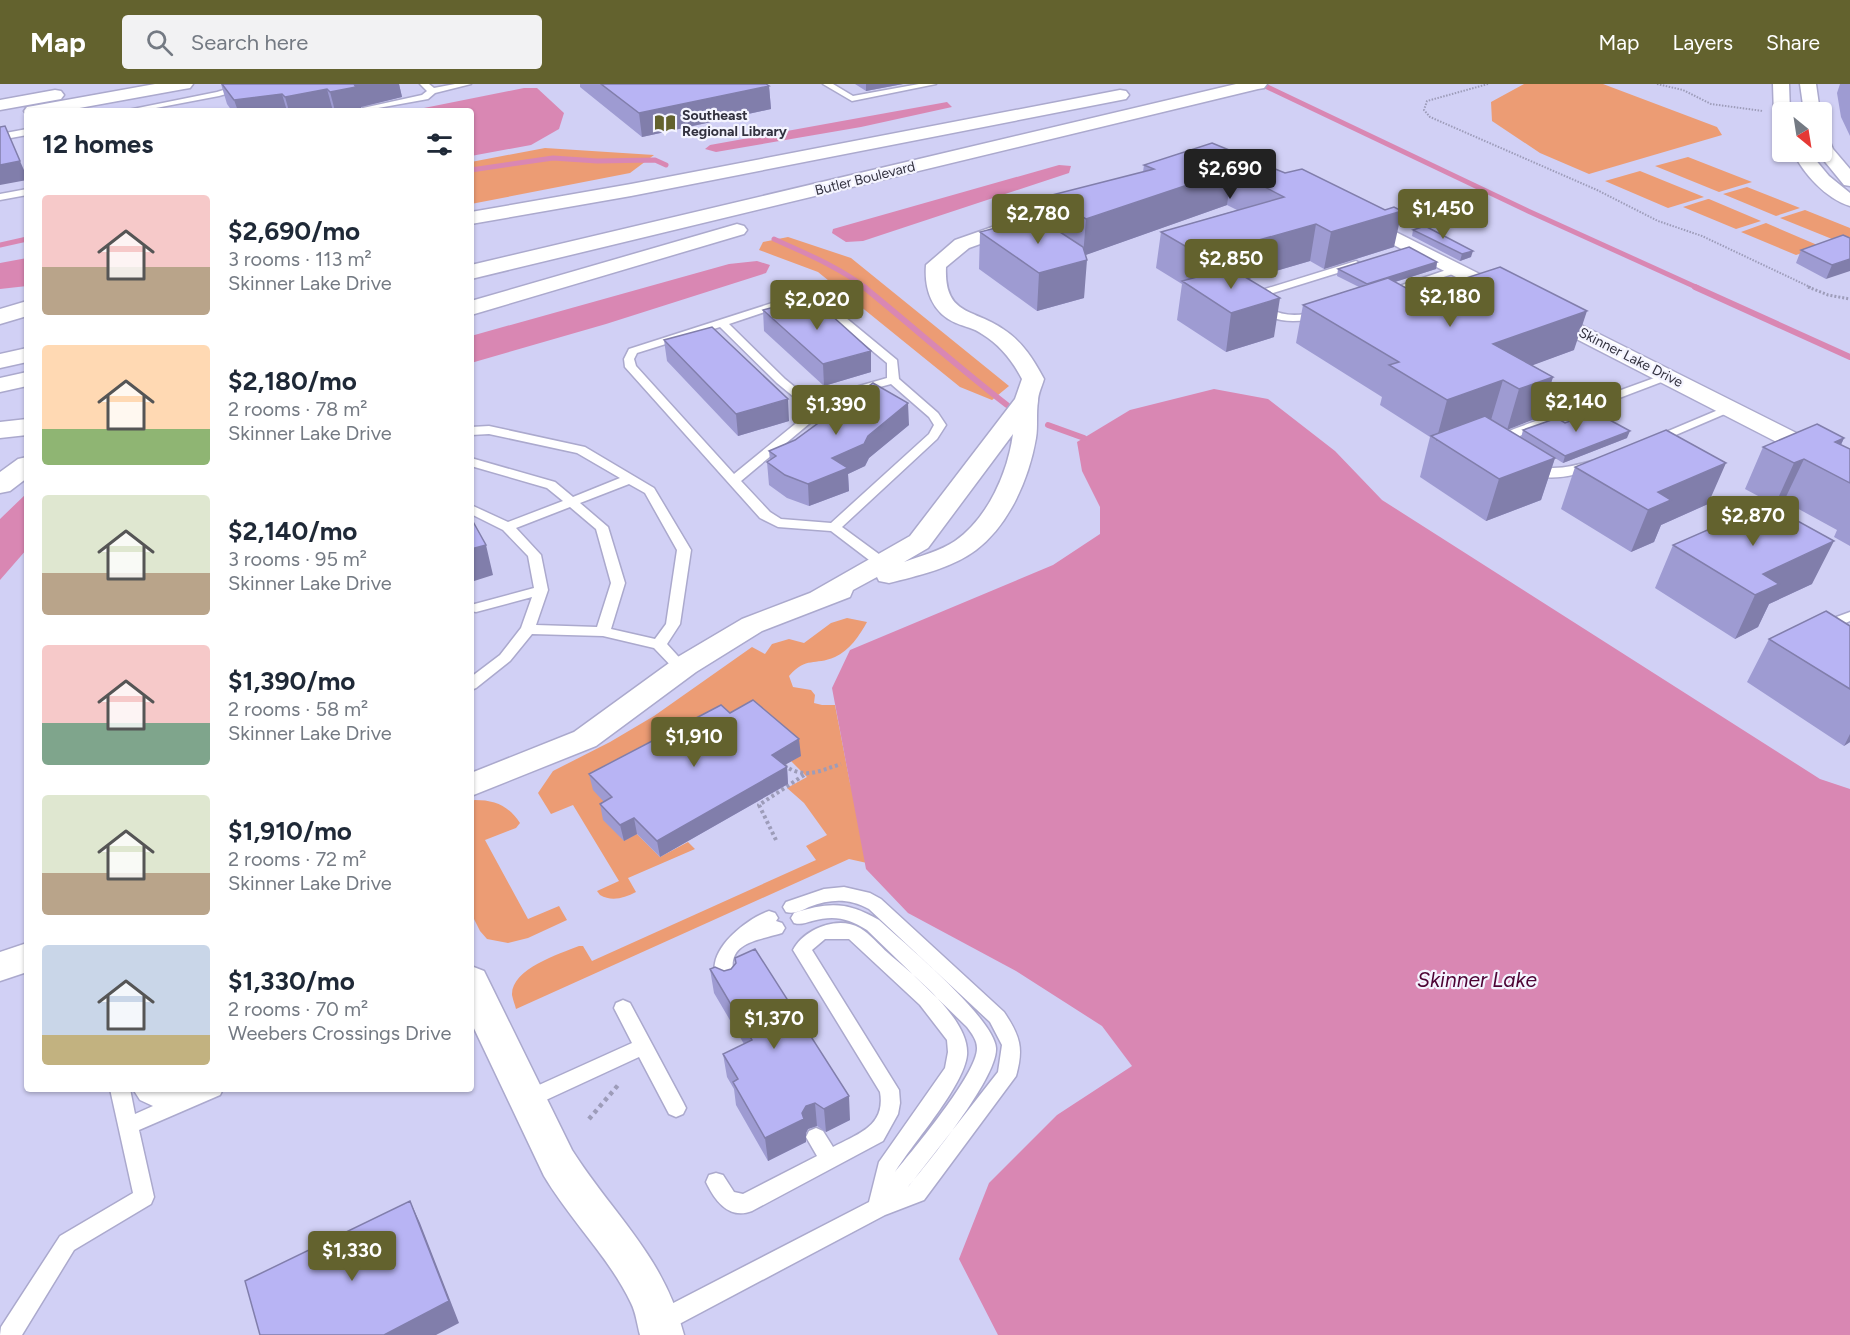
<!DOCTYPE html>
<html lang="en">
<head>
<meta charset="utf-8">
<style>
  :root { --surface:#fff; --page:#f2f2f3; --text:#1f2937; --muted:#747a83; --accent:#63622e }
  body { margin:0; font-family:Figtree,sans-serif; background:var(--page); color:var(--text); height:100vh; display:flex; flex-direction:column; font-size:22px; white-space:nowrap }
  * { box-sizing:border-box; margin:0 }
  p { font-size:20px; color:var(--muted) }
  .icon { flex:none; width:33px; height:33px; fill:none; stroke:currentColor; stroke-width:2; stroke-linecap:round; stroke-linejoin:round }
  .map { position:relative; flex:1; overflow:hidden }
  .panel { position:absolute; left:24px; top:24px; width:450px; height:984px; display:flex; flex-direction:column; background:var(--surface); border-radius:6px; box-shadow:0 2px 4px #0004 }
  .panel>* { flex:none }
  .needle { width:39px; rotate:150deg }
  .controls { position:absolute; left:1772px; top:18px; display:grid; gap:12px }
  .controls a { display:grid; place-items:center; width:60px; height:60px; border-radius:6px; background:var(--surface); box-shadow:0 2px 4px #0004; font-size:30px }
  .price { position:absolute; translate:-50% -51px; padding:0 14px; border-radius:6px; background:var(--accent); color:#fff; font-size:20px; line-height:39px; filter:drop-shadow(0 2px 3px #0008) }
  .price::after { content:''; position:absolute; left:50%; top:36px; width:18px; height:14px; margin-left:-9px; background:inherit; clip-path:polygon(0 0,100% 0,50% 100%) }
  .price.active { background:#222; color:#fff }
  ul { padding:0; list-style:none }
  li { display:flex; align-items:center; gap:18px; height:150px; padding:0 18px }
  li span { display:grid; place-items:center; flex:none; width:168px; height:120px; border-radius:6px; color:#555 }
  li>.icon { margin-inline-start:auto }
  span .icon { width:72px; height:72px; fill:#fffc; stroke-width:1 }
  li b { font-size:26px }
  h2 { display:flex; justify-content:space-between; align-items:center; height:72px; padding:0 18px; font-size:26px }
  header { display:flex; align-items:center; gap:36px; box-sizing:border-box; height:84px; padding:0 30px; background:var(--accent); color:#fff }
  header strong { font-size:28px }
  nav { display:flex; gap:33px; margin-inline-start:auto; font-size:21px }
  .search { width:420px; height:54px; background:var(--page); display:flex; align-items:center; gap:15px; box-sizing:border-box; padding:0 21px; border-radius:6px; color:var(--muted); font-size:22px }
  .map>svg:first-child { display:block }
  .green { fill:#ec9c74 }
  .water { fill:#d987b3 }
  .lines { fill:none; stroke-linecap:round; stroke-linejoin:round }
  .stream-far1 { stroke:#d987b3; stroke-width:5 }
  .stream { stroke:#d987b3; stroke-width:6 }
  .lane-casing { stroke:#aba9cd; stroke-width:3 }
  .street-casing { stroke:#aba9cd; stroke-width:3 }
  .secondary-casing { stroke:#aba9cd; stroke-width:3 }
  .highway-casing { stroke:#aba9cd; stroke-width:3 }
  .path-far3 { stroke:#9d9cb9; stroke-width:2; stroke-dasharray:1.5 1.5; stroke-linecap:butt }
  .path-far2 { stroke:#9d9cb9; stroke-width:3; stroke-dasharray:2 2; stroke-linecap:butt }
  .path-far1 { stroke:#9d9cb9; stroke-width:4; stroke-dasharray:3 3; stroke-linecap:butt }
  .path { stroke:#9d9cb9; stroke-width:4.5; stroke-dasharray:4 4; stroke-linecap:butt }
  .lane { fill:#fff; fill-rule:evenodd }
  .street { fill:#fff; fill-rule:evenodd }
  .secondary { fill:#fff; fill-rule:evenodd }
  .highway { fill:#fff; fill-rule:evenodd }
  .wall { fill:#9e9bd2 }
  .shaded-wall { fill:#817eab }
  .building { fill:#b8b4f4; stroke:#817eab; stroke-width:1.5 }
  .labels { text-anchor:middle; stroke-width:4.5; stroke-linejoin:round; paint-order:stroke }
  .far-poi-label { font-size:14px; font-weight:bold; fill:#32313f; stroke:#f4f4ff; text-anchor:start }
  .far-street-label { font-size:14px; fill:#32313f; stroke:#f4f4ff }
  .near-water-label { font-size:21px; font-style:italic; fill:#4d0334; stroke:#f4f4ff }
</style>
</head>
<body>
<header>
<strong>Map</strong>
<div class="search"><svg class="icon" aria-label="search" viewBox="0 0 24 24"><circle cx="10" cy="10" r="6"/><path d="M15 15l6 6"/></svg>Search here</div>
<nav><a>Map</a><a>Layers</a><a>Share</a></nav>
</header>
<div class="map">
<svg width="1850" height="1251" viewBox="0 0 1850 1251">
  <rect width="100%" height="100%" fill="#d1d0f5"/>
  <!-- green -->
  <path class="green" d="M1524,0H1603L1717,43L1722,51L1589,90L1540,69L1492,37L1491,18Z
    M545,64L654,71L630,89L471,120V78Z
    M1688,73L1752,98L1719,108L1655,82Z
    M1640,87L1704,113L1668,124L1605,97Z
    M1747,103L1800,124L1776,132L1723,110Z
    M1708,115H1709L1761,137L1736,145L1683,123Z
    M1805,126L1850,144V153L1837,157L1780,134Z
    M1766,139L1822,163L1796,171L1741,148Z
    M788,153L851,174L1009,302L992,316L960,303L818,188L759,166L763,158Z
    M847,534L867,538C860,551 849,567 835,573C814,582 807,572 789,592L793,603L811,606L815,611L814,619L822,621H835L850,699L876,781L849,775L516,925C515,921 513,916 512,911C511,885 559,870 579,862H583L592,877L816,776L806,762L827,751L804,719L787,704L807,693L791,677L800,672L637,750L660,773L688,758L695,765L628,794L636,808C624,814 612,818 600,811L597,807L619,797L573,721L551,730L538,709L553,687L610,658L654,632L752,563L765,570L772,560L789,555L804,559L831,539Z
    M475,716C495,716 509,722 520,739L516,744L485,756L528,835L559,822L567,836L528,854L508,859L487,855L480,847L471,829V717Z"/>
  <!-- water -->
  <path class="water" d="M524,4H537L564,29L559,45L531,61L471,72V27H409Z
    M947,18L952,23L861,43L716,68L705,65L710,61Z
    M1059,81L1071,82L1069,89L863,157L846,158L832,149L833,145Z
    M27,174V202L0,205V179Z
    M757,177L770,181L766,189L606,240L471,279V252L729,180Z
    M1214,305L1268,315L1335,367L1382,416L1820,695L1850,705V1251H998L959,1175L989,1099L1057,1031L1132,982L1102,942L1016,887L908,829L866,785L832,604L850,566L1053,481L1100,450V423L1082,387L1077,358L1130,326Z
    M27,409V465L0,496V435Z"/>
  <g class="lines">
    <!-- stream-far1 -->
    <path class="stream-far1" d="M1261,0L1528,127L1698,204
      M471,86L553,74L597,77L655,76L666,81
      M774,155C805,169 839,183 866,204
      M0,161L27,155"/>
    <!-- stream -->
    <path class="stream" d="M864,203C912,242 958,283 1007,321
      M1695,203L1850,273
      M1048,341L1084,354"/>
    <defs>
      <path id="lane" d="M243,0H260L219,12L140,27H123L217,8Z
        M420,0H429L434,4L455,0H471L435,9L428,15L367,26L363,24L422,11L427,7Z
        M823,0H833L853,12L919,0H936L852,17Z
        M58,25H72L76,27H54Z
        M27,45V51L0,56V50Z
        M27,105V111L0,116V110Z
        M1356,177L1361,180L1360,182L1273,209L1264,215L1263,219C1278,234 1298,232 1318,228L1322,229V233C1297,239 1270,241 1253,219L1255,212L1265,205Z
        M1458,182L1463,185L1462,187L1388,211L1379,209Z
        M794,212L823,215L897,276L899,295L938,329L946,341L937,355L842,443L887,476L889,479L887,482H877L831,447L778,443L760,434L625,283L624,275L629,265ZM795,218L816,220L887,279V294L842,307L818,322L785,295L729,240ZM720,243L777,299L811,327L734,390L636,282L634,275L637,269ZM891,300L929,333L934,341L929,350L831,439L781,435L770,428L741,397L822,329L850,311Z
        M1668,289L1672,290V294L1522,351L1511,356L1507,367H1499L1497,364L1501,351L1514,345Z
        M1730,321L1736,324L1734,326L1657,359H1649L1647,356Z
        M489,342L585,363L654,404L691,466L680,540L667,560L686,581L688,584L686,587H676L654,564L603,552L532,550L510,577L476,604L471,606V593L500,571L521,544L532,513L476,528L471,527V521L534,504L528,472L503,446L471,430V421L508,438L563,417L547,404L471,382V374L555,398L573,413L620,394L577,369L489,350L471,351V343ZM629,400L645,409L677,466L666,540L655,555L611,545L625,499L608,443L580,419ZM570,423L596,445L611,499L597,543L536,541L548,506L541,471L516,444Z
        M1592,377L1596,378V384C1576,391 1543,401 1525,385L1531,381C1554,387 1570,383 1592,377Z
        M1850,528V537L1843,540C1841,550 1843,557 1850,563V575C1833,570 1823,550 1831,535Z
        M844,803L870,809L881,815L1004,928C1020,952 1024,964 1016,992L924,1116L885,1131L668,1246L660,1249L652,1246L649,1238L652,1230L869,1118L879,1078L945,984L948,968L947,956L920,921L849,855H825L812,866L899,1006L900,1019L898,1030L883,1057L752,1127C729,1136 715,1117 706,1098L709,1091L716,1089L723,1091L734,1108L743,1110L817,1072L806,1053L809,1047L816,1044L823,1047L833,1063C858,1050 886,1042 880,1008L793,866C804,845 838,831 860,844C870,850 879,861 888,869C913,891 970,935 967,971C964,1002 913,1059 895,1088C913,1066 978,989 977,964C977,956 972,950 967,943L867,846C848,834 834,831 812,837C805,839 801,841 794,839L791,834L794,829C828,818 847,817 879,836C904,859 994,934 996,964C998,993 928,1079 908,1103L998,988L1002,961L990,938L869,825C848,814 831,815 809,823C801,827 794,830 786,828L783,823L786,818L824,805Z
        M769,827L775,829L778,834L776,837L782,839L785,844L782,849C752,858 721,859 737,902L734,907L728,909L722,907C717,899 713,889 715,879C719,857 749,834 769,827Z
        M623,916L630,919L683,1018L686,1024L683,1030L676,1033L669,1030L639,973L533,1022L526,1024L519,1022L516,1016L519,1010L632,959L614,924L616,919Z
        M110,1005H130L135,1030L153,1022L140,1016L133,1005H223L220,1011L139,1046L154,1113L151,1120L74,1166L22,1251H0L1,1243L60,1152L133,1109Z"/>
      <path id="street" d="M1773,0H1789L1790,28H1782V37L1774,32Z
        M1800,0H1816L1820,28H1804Z
        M1821,50L1827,51L1833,65L1850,85V102L1844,101L1817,68H1821Z
        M1793,68H1809L1829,92L1850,109V122C1826,115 1803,89 1793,68Z
        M1086,110L1092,112L1095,116L1092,120L969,164L946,183C944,232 973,224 1003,245C1022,257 1034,276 1044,295C1042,302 1038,310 1038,317C1036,330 1038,342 1036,354C1029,395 1009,441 976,466C952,484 917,492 889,499L879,497L877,493L853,506L850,513L762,547L696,588L596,662L471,712V689L574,648L676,574L742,535L810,509L910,452L1015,315L1022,295C1012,276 1000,261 982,250C974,244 965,243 956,239C932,229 924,205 926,181L955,156ZM1013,350C1008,388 988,434 955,457C940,467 921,472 904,478L928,464Z
        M1360,130L1850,376V393L1841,391L1353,140L1351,136L1353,132Z
        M27,859V888L0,897V868Z
        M471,882L484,887L572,1066C615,1133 663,1171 684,1251H640C637,1240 636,1229 631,1219C609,1173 570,1136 544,1092L471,938Z"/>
      <path id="secondary" d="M155,0H193L190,4L184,5L63,27H27V31L24,27L27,23L33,22Z
        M55,6L61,7L64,11L61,15L0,26V16Z"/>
      <path id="highway" d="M1236,0H1267L1264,4L1258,5L471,195V181Z
        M1120,6L1126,7L1129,11L1126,15L631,112L471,140V128L631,100Z
        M737,140L744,142L747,146L744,150L471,231V217Z
        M27,217V232L0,240V225Z
        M27,264V278L0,284V270Z
        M27,288V302L0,308V294Z
        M27,335V351L0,354V338Z
        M27,373V394L10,407L0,409V388L18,375Z"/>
    </defs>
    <!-- lane casing -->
    <use href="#lane" class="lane-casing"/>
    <!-- street casing -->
    <use href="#street" class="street-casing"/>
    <!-- secondary casing -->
    <use href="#secondary" class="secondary-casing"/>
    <!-- highway casing -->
    <use href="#highway" class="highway-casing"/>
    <!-- path-far3 -->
    <path class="path-far3" d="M1488,0L1427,17L1424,26L1430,33L1597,106L1658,137L1702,152L1812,204
      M1657,0L1683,6L1711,20L1763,27"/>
    <!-- path-far2 -->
    <path class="path-far2" d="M1808,203L1828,211L1850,215"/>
    <!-- path-far1 -->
    <path class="path-far1" d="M784,681C804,696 819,687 841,680
      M776,756L759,721L804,691"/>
    <!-- path -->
    <path class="path" d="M589,1035L619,1000"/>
    <!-- lane -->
    <use href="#lane" class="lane"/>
    <!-- street -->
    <use href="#street" class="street"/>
    <!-- secondary -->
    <use href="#secondary" class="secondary"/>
    <!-- highway -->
    <use href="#highway" class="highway"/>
  </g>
  <!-- wall -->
  <path class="wall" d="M221,0H399L402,13L361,23L362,26L355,27H232L227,20Z
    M580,0H766L769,2L771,25L642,53L580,3Z
    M855,0H903L866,7Z
    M1840,0H1850V52L1841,33L1837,9Z
    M1212,59L1394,163L1324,185L1310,177L1248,195L1274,253L1226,268L1177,236L1182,200L1156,184L1161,148L1237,126L1227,121L1085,171L1084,214L1037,227L979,185L980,148L1046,139L1048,112L1143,88L1144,81Z
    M1413,146L1471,173L1460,177L1412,152Z
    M1850,154L1826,195L1796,179L1801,166Z
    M1437,178L1436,185L1395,198L1417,210L1574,266L1532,281L1553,293L1540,333L1507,345L1521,354L1523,346L1565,339L1627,354L1563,379L1555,374L1541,416L1486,437L1420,393L1430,353L1380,321L1382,313L1296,259L1303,221L1359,203L1337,192L1338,185Z
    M763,226L871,288L824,302L764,247Z
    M664,256L789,337L738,352L667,277Z
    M909,341L869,374L865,382L848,390L849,407L809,422L787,414L769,401L767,378L770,376L769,367Z
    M1844,354L1841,361L1850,365V462L1834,453L1837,446L1784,417L1775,421L1745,405L1763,363Z
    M1575,383L1708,420L1661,441L1654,458L1631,468L1561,425Z
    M1673,461L1812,500L1769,520L1758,543L1735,555L1655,504Z
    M1850,542V658L1844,662L1747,598L1769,555Z
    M730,629L801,672L784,681L787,683L788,700L660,773L637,750L624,757L603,736L600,720L604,718L593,706L589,690Z
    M710,885L724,887L850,1036L826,1048L817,1042L808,1045L806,1049V1058L768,1077L736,1021L734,1005L727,993L723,970L744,960L714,909Z"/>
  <!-- shaded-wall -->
  <path class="shaded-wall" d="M354,0H399L402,13L361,23L362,26L355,27H335L330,8Z
    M866,0H903L866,7Z
    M769,2L771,25L642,53L639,29Z
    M327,5L333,27H289L285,13Z
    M282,10L287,27H238L234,16Z
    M20,77L27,93V96L0,101V81Z
    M1232,86L1227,121L1083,172L1086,135Z
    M1402,127L1394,163L1324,185L1331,148Z
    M1316,140L1310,177L1200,209L1198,207L1202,172Z
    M1473,167L1471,173L1460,177L1462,170Z
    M1850,175V187L1826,195L1832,181Z
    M1087,176L1084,214L1037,227L1039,189Z
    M1437,178L1436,185L1366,207L1367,200Z
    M1280,214L1274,253L1226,268L1231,229Z
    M1587,227L1574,266L1482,300L1493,260Z
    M871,267V288L824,302L823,280Z
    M1553,293L1540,333L1507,346L1519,305Z
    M1503,296L1491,336L1436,357L1447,316Z
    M788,315L789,337L738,352L736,330Z
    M908,319L909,341L869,374L865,382L848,390L849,407L809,422L808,400L832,374L868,352Z
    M1630,347L1627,354L1563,379L1565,372Z
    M1844,354L1828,388L1835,358Z
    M1555,374L1541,416L1486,437L1499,395Z
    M1804,375L1784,417L1775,421L1794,379Z
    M1726,379L1708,420L1661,441L1654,458L1631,468L1648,426L1658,408Z
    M1834,457L1812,500L1769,520L1758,543L1735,555L1755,511L1763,490Z
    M486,461L493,491L471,498V465Z
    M1850,650V658L1844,662Z
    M799,655L801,672L774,687L772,671Z
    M787,683L788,700L660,773L657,757Z
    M634,734L637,750L624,757L620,741Z
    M849,1012L850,1036L826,1048L824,1025Z
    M815,1019L817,1042L808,1045L806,1049V1058L768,1077L765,1054L802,1029L806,1022Z
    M410,1117L420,1139L459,1239L436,1251H384Z"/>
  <!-- building -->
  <path class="building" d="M222,0H354L356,3L330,8L327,5L285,13L282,10L234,16Z
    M601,0H766L769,2L639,29Z
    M5,42L20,77L0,81V43Z
    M1212,59L1285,89L1302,85L1385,126L1394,123L1402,127L1331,148L1316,140L1202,172L1161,148L1284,113L1232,86L1086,135L1048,112L1154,85L1144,81Z
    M1037,133L1083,163L1087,176L1039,189L980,148Z
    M1425,142L1473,167L1462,170L1413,146Z
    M1843,151L1850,154V175L1832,181L1801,166Z
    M1409,163L1437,178L1367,200L1338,185Z
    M1500,183L1587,227L1493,260L1553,293L1519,305L1503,296L1447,316L1389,281L1399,278L1303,221L1388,194L1417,210Z
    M1230,184L1280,214L1231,229L1182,197Z
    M804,215L814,223L820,221L871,267L823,280L763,226Z
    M712,243L788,315L736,330L664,256Z
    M873,299L908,319L868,352L864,360L832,374L848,384L808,400L785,391L767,378L776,372L769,367L795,356Z
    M1595,328L1630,347L1565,372L1523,346L1557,334L1565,339Z
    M1485,332L1555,374L1499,395L1431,352Z
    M1817,340L1844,354L1835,358L1850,365V399L1804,375L1794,379L1763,363Z
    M1666,346L1726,379L1658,408L1671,416L1648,426L1575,383Z
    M1767,420L1834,457L1763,490L1779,500L1755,511L1673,461Z
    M471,434L486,461L471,465Z
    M1826,527L1850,542V605L1769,555Z
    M753,616L799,655L772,671L787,683L657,757L634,734L620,741L600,720L612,713L589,690L721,621L730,629Z
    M755,865L849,1012L824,1025L815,1019L806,1022L802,1029L804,1035L765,1054L733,998L738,995L723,970L752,956L710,885L715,883L724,887L731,885L736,879L735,874Z
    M410,1117L449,1217L384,1251H260L245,1197Z"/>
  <!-- icons -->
  <defs>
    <symbol id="library-bare" viewBox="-9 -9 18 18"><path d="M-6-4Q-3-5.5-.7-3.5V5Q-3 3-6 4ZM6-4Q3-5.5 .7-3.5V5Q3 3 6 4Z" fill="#63622e" stroke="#f4f4ff" stroke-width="2.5" paint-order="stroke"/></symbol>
  </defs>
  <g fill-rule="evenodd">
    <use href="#library-bare" x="650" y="24" width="30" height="30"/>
  </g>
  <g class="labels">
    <!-- far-poi labels -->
    <g class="far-poi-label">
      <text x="682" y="36">Southeast<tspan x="682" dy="16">Regional Library</tspan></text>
    </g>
    <!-- far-street labels -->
    <g class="far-street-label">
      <text transform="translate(865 94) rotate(-14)" y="5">Butler Boulevard</text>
      <text transform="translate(1631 273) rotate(27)" y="5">Skinner Lake Drive</text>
    </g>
    <!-- near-water labels -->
    <g class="near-water-label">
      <text x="1477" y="903">Skinner Lake</text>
    </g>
  </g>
</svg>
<div class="controls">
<a><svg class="needle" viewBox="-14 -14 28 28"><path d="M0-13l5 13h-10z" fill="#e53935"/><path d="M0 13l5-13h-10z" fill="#747a83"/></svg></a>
</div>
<b class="price active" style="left:1230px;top:116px">$2,690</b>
<b class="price" style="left:1443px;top:156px">$1,450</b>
<b class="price" style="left:1038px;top:161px">$2,780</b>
<b class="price" style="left:1231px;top:206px">$2,850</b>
<b class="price" style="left:1450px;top:244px">$2,180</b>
<b class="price" style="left:817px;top:247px">$2,020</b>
<b class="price" style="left:1576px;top:349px">$2,140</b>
<b class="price" style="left:836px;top:352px">$1,390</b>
<b class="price" style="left:1753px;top:463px">$2,870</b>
<b class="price" style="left:694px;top:684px">$1,910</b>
<b class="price" style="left:774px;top:966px">$1,370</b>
<b class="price" style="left:352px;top:1198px">$1,330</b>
<section class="panel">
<h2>12 homes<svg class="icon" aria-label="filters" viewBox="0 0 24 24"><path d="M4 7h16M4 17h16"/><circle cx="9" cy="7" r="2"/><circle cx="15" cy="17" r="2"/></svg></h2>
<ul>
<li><span style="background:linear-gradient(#f6c9c9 60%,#b9a48a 0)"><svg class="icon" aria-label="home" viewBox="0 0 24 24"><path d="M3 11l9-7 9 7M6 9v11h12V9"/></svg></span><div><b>$2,690/mo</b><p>3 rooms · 113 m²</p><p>Skinner Lake Drive</p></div></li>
<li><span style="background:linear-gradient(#ffd9b3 70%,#8fb573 0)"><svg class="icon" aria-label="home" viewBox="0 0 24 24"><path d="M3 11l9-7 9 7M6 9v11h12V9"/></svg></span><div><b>$2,180/mo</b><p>2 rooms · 78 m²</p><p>Skinner Lake Drive</p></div></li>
<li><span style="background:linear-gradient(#dfe7d0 65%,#b9a48a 0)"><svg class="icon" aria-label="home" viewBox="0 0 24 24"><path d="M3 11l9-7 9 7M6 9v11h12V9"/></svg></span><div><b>$2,140/mo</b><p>3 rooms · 95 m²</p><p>Skinner Lake Drive</p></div></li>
<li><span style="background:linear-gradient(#f6c9c9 65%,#7fa58c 0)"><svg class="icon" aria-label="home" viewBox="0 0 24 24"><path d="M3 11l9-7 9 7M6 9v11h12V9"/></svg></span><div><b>$1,390/mo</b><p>2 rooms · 58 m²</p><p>Skinner Lake Drive</p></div></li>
<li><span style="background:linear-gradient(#dfe7d0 65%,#b9a48a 0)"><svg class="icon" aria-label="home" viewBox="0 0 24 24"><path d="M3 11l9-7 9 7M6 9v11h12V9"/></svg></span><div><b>$1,910/mo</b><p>2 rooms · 72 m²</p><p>Skinner Lake Drive</p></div></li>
<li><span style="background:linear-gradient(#c9d6e8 75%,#c2b280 0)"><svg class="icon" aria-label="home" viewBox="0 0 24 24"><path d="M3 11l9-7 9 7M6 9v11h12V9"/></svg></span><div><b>$1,330/mo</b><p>2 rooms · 70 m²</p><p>Weebers Crossings Drive</p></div></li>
</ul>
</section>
</div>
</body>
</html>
